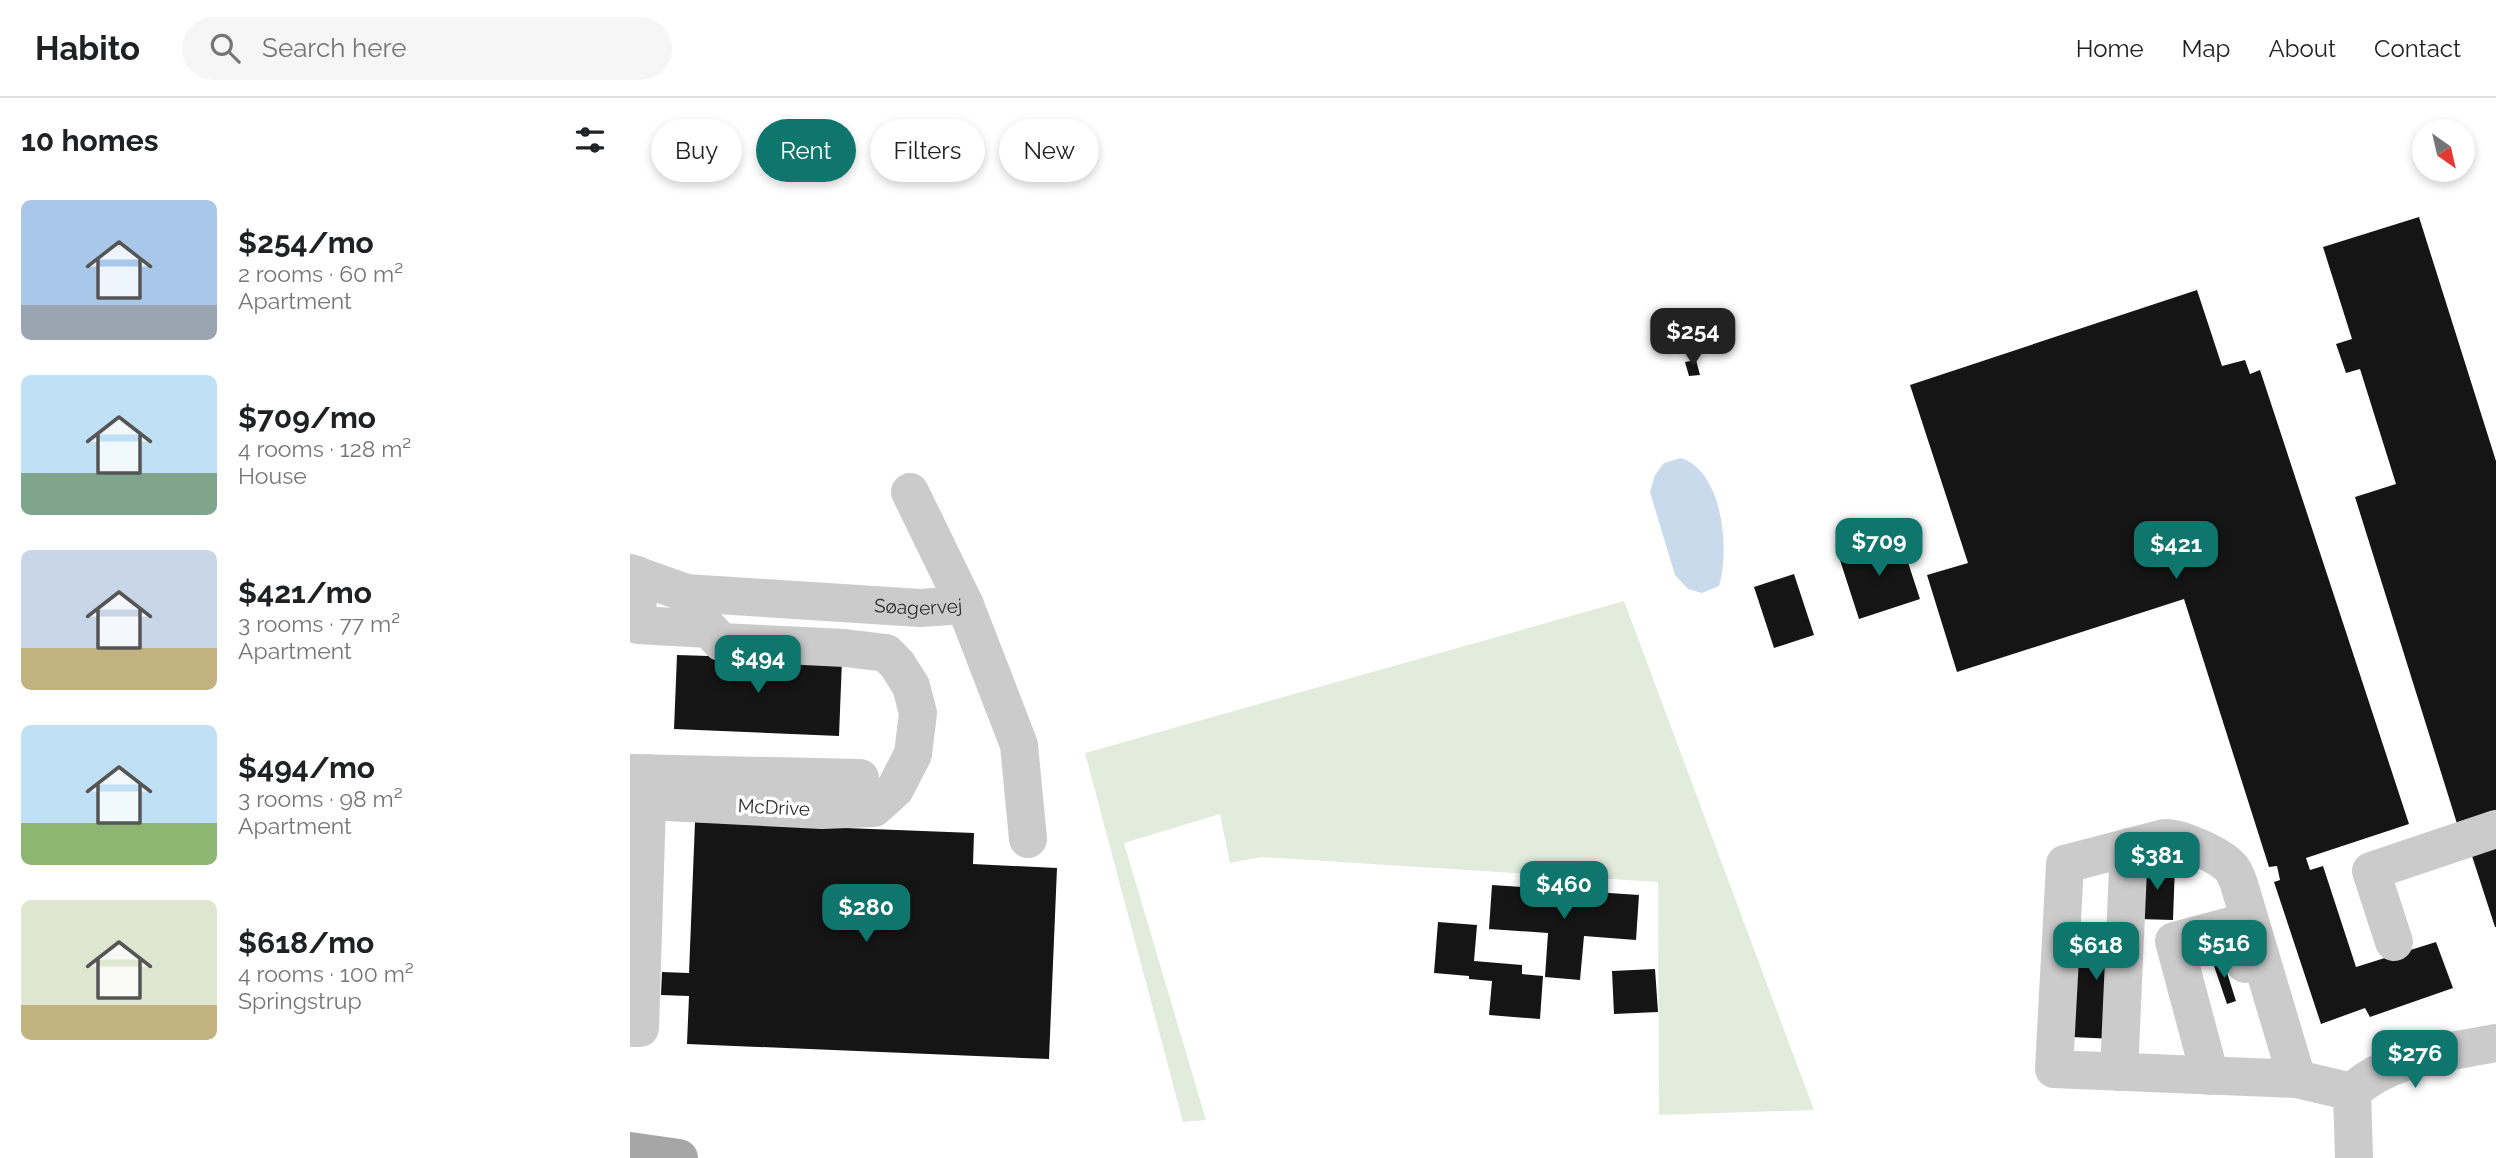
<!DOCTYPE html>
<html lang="en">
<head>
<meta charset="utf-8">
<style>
  :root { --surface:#fff; --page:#f6f6f6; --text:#202124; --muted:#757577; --line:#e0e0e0; --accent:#0f766e }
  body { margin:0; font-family:Raleway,sans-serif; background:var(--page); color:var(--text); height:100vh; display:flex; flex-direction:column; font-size:26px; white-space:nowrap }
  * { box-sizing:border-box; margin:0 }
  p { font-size:23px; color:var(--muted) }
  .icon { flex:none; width:38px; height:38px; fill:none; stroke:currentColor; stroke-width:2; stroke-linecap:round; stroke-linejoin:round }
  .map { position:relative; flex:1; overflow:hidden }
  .sheet { display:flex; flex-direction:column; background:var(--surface); width:630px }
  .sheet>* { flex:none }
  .guide { position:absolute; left:21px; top:21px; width:665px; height:63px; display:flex; gap:14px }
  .needle { width:46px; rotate:146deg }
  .controls { position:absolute; left:1782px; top:21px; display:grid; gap:14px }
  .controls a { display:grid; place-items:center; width:63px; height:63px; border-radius:50%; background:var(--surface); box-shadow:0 4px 10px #0003; font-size:35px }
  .price { position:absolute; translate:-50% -60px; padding:0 16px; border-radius:14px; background:var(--accent); color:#fff; font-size:23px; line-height:46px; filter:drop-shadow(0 2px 4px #0008) }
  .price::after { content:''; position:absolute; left:50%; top:42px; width:21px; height:16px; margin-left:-10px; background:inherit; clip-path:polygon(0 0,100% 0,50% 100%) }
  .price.on { background:#222; color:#fff }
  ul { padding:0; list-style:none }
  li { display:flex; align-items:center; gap:21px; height:175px; padding:0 21px }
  li span { display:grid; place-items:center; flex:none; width:196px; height:140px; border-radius:10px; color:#555 }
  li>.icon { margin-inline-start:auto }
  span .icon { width:84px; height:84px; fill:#fffc; stroke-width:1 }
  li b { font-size:30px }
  h2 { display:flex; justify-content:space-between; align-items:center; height:84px; padding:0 21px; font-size:30px }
  .tag { padding:0 24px; border-radius:32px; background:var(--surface); box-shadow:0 4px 10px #0003; font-size:24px; line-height:63px }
  .tag.on { background:var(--accent); color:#fff }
  header { display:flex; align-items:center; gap:42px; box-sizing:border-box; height:98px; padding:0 35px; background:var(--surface); border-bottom:2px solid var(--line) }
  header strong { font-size:33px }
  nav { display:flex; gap:38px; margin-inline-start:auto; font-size:24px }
  .search { width:490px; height:63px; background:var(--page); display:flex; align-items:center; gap:18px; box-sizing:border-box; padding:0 24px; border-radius:38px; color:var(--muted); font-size:26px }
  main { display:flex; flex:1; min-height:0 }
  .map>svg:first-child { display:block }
  .green { fill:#e2ecdc }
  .water { fill:#c8daec }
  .building { fill:#151515 }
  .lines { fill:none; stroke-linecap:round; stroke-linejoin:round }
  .minor { stroke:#cbcbcb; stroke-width:38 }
  .major { stroke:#a6a6a6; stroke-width:38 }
  .labels { text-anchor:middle; stroke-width:7; stroke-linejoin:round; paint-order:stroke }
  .street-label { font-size:19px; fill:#2e2e2e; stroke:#fff }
</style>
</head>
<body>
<header>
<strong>Habito</strong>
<div class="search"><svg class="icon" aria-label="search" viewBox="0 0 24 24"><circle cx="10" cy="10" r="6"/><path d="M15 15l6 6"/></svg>Search here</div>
<nav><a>Home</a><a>Map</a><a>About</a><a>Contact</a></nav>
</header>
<main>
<section class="sheet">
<h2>10 homes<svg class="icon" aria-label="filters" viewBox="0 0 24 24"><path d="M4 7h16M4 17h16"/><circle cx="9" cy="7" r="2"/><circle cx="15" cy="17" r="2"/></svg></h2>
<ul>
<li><span style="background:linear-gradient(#a9c7e8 75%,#9aa5b1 0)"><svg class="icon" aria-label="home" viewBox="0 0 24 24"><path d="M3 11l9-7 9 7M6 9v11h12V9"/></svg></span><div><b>$254/mo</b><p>2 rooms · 60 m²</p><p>Apartment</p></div></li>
<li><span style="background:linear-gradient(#bfe0f5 70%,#7fa58c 0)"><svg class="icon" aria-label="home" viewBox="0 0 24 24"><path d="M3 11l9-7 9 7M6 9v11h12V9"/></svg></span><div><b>$709/mo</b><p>4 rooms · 128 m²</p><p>House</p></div></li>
<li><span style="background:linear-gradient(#c9d6e8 70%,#c2b280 0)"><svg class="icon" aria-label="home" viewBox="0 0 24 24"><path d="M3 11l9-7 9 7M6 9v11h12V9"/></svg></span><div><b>$421/mo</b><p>3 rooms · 77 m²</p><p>Apartment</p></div></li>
<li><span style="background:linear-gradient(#bfe0f5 70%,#8fb573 0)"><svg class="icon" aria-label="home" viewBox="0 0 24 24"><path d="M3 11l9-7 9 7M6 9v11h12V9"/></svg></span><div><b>$494/mo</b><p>3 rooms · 98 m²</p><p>Apartment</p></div></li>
<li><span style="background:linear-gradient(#dfe7d0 75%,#c2b280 0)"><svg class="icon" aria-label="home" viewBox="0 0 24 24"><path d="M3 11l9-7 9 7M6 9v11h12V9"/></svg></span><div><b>$618/mo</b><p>4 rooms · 100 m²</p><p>Springstrup</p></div></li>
</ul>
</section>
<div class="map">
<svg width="1866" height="1060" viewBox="0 0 1866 1060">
  <rect width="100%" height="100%" fill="#fff"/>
  <!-- green -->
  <path class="green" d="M994,503L1184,1012L1029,1017L1028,784L632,759L600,765L590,716L494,745L576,1022L553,1024L455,655Z"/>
  <!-- water -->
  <path class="water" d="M1051,360C1093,374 1100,451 1089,488L1072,495L1058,491L1045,477L1020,394L1025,377L1034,365Z"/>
  <!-- building -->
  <path class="building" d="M1789,119L1866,363V712L1851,717L1829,732L1725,399L1766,386L1730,271L1716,275L1706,246L1722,241L1693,149Z
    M1567,192L1592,268L1615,262L1620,276L1630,272L1779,726L1676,760L1680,772L1693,768L1726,869L1806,844L1823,890L1740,919L1735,910L1691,926L1644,784L1650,782L1647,768L1639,769L1554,501L1327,574L1297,477L1338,465L1280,287Z
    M1066,262L1070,277L1059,278L1055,264Z
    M1270,440L1290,501L1229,521L1209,459Z
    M1164,476L1184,537L1144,550L1124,489Z
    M47,557L212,562L209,638L44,631Z
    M65,724L344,735L343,766L427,770L419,961L57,946L59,898L31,897L32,874L59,875Z
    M1866,747V829H1865L1841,755Z
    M1511,766L1545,767L1543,822L1508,821Z
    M862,787L1009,797L1006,842L954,838L950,882L915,879L918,835L859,831Z
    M808,824L847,827L844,863L892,867V876L913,878L910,921L859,917L862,883L839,881V878L804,875Z
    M1424,827L1513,831L1507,942L1419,938Z
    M1592,859L1606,903L1597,906L1582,862Z
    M1025,871L1028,914L984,916L982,873Z"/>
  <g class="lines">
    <!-- minor -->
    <g class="minor">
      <path d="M280,394L335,507"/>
      <path id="s1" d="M0,475L56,495L290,510L335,507L389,647L398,741"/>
      <path d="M7,477L8,527L79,531L91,544L215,550L256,555L267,566L281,588L288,615L283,656L265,691L244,710L192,712L17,703"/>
      <path d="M0,675L230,680"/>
      <path d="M1764,844L1741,773L1866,731"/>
      <path d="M0,930H10L18,675"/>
      <path d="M1489,974L1499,749"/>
      <path d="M1580,978L1544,843L1604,827L1615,866"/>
      <path d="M1667,981L1609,786C1607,781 1605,775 1602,771C1592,758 1552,740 1535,740L1435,766L1424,971L1667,981L1722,994"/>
      <path d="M1724,1060L1722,994C1760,958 1816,955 1866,945"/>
    </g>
    <!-- major -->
    <path class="major" d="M0,1053L49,1060"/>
  </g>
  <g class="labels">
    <!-- street labels -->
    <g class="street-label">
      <text dy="7" stroke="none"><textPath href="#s1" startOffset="292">Søagervej</textPath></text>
      <text transform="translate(144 709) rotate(3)" y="7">McDrive</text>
    </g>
  </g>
</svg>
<div class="controls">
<a><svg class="needle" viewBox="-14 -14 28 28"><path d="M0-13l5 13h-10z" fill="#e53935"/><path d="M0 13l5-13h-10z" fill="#757577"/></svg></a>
</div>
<b class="price on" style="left:1063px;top:270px">$254</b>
<b class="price" style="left:1249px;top:480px">$709</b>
<b class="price" style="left:1546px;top:483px">$421</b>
<b class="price" style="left:128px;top:597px">$494</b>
<b class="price" style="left:1527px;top:794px">$381</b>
<b class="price" style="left:934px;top:823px">$460</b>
<b class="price" style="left:236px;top:846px">$280</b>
<b class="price" style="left:1594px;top:882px">$516</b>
<b class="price" style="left:1466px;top:884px">$618</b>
<b class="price" style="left:1785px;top:992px">$276</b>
<div class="guide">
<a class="tag">Buy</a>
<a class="tag on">Rent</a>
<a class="tag">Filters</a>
<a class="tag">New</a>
</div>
</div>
</main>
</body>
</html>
